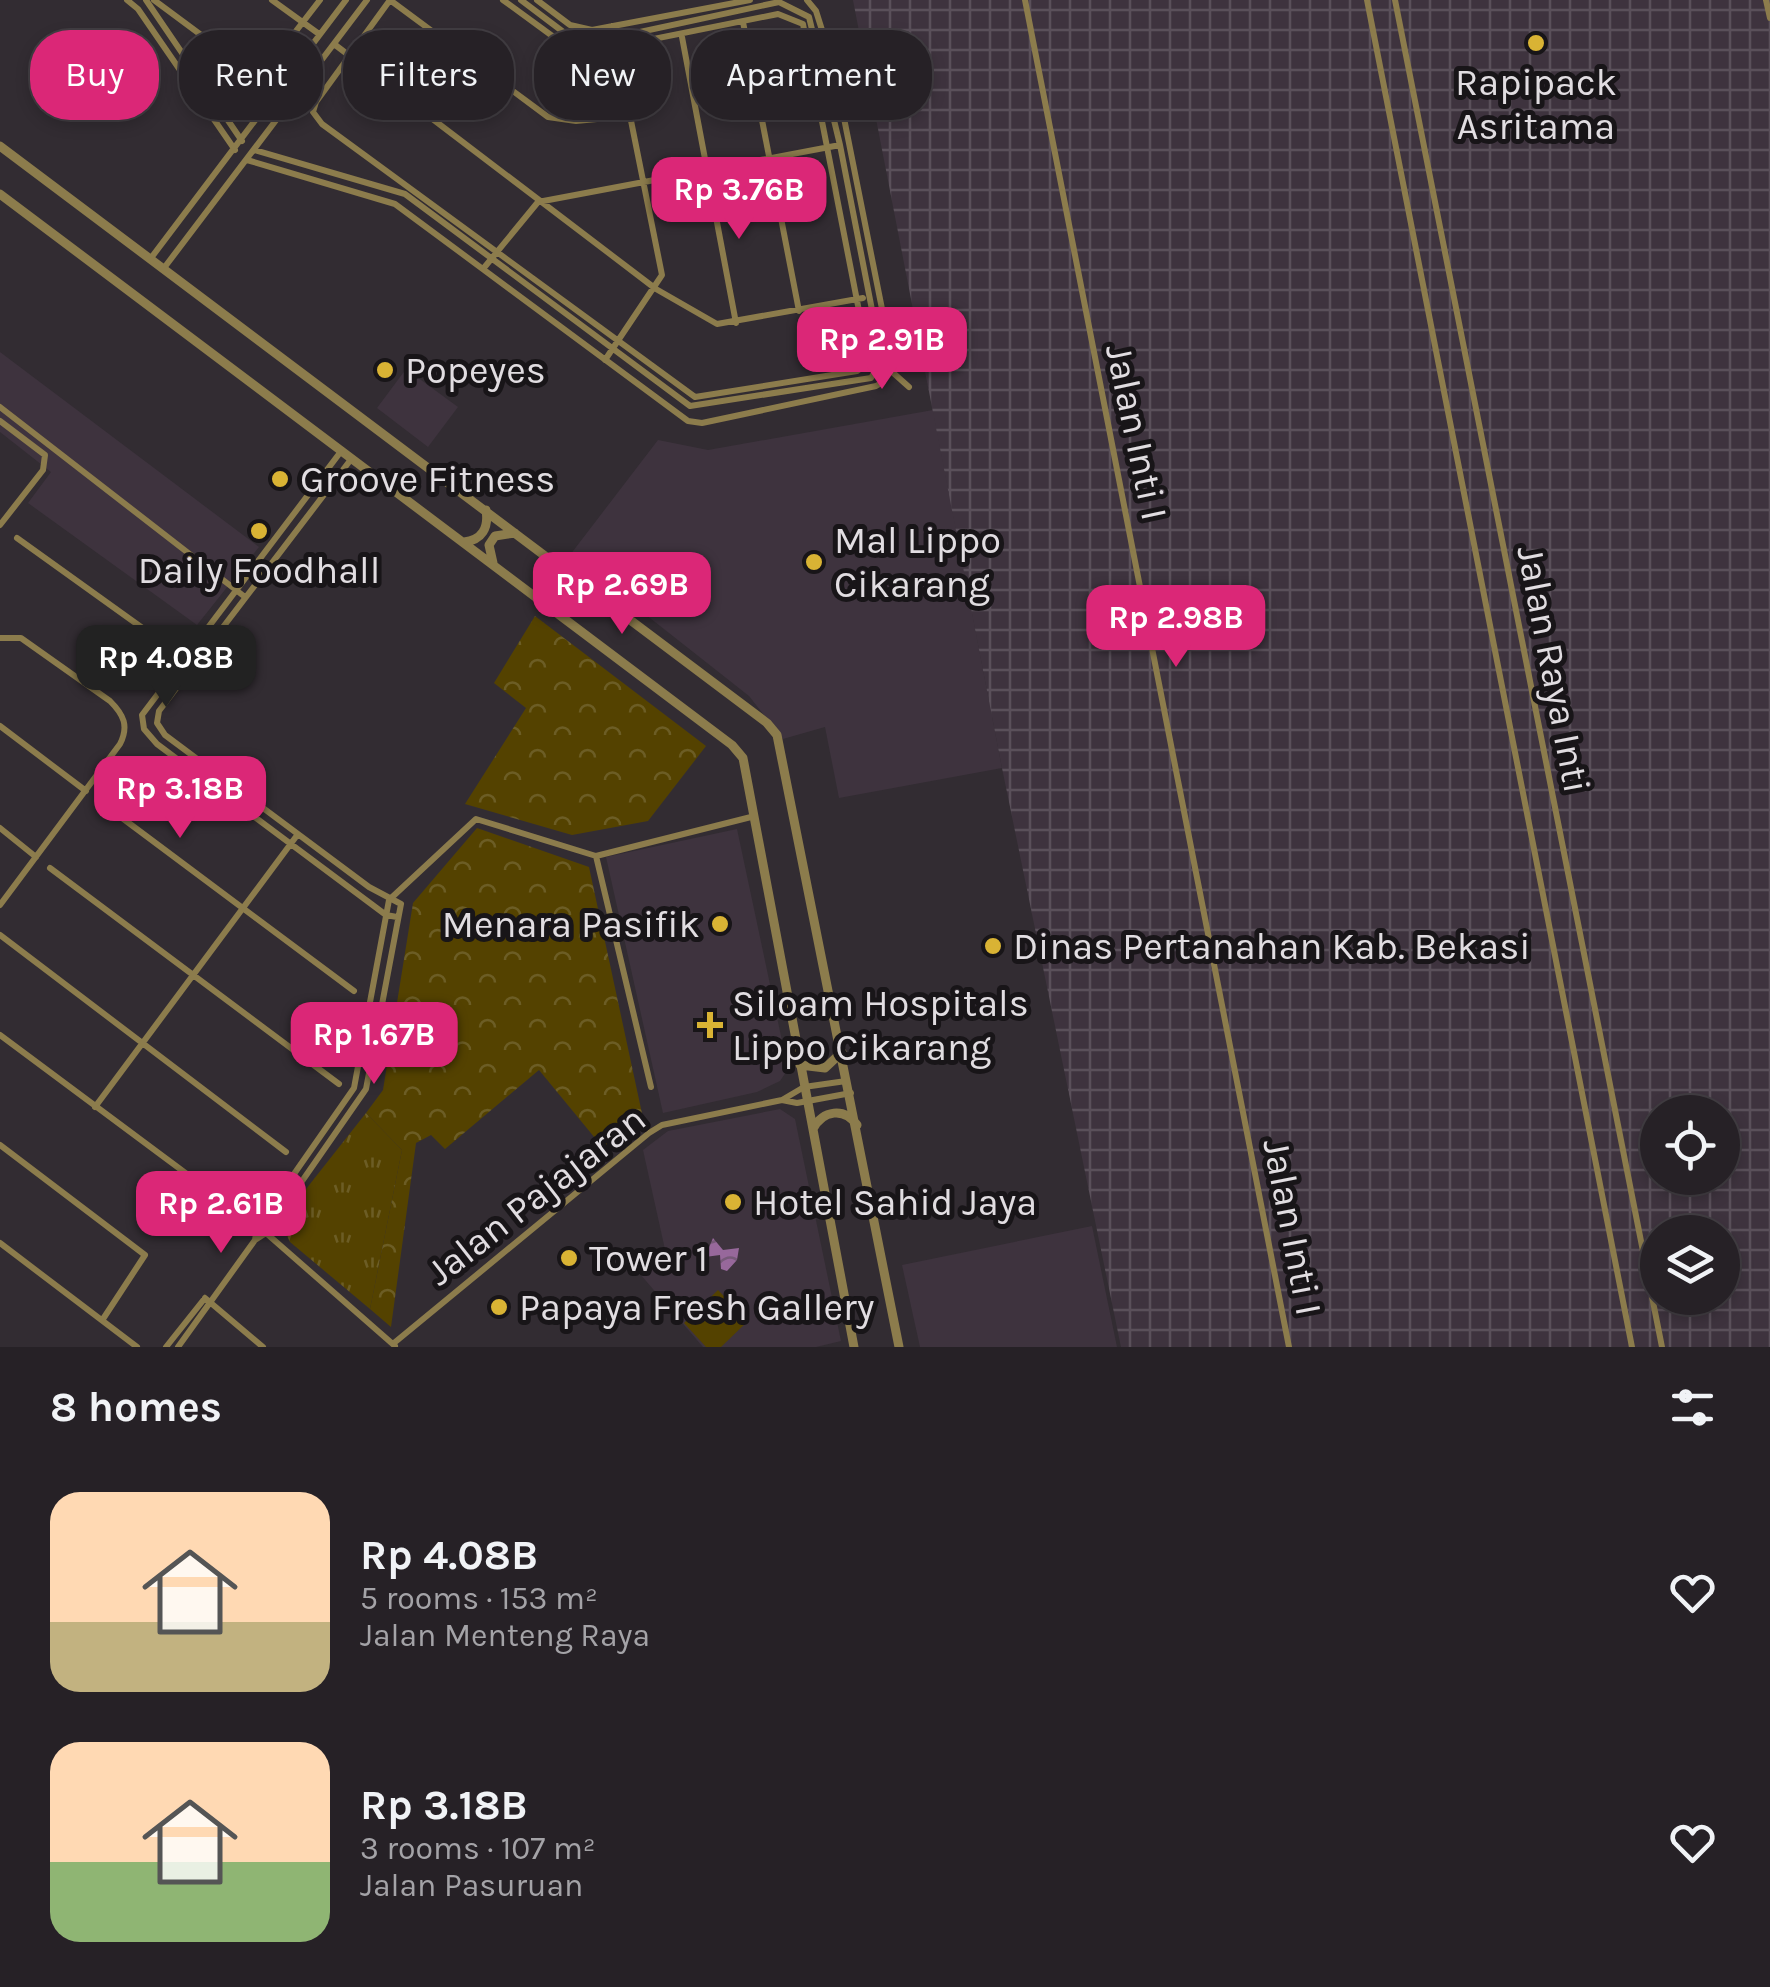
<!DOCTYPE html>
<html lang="en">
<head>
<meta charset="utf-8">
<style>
  :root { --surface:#262126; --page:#2e292e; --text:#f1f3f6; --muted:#a4a3a7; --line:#423e43; --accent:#db2777 }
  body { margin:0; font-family:Karla,sans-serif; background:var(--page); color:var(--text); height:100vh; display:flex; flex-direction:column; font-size:38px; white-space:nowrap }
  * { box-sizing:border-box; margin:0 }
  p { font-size:32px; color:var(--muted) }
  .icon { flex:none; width:55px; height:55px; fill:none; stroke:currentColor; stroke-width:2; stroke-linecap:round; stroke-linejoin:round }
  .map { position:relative; height:1347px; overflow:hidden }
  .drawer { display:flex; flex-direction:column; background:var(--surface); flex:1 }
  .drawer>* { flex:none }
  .hud { position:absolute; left:30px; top:30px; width:1000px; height:90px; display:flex; gap:20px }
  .buttons { position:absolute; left:1640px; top:1095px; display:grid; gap:20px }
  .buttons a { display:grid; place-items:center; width:100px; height:100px; border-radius:50%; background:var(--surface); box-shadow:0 5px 15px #0003,0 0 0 2px var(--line); font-size:50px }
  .price { position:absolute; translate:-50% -85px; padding:0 22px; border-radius:20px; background:var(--accent); color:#fff; font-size:32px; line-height:65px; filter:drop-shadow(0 2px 5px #0008) }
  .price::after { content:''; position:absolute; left:50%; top:60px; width:30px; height:22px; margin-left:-15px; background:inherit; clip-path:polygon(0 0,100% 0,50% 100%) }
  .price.current { background:#222; color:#fff }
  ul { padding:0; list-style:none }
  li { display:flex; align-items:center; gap:30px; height:250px; padding:0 50px }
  li span { display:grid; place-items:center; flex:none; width:280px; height:200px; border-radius:30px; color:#555 }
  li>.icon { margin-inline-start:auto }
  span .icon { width:120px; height:120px; fill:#fffc; stroke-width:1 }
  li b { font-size:42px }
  h2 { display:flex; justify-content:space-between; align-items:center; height:120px; padding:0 50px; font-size:42px }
  .tag { padding:0 35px; border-radius:40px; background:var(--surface); box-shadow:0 5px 15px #0003,0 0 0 2px var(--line); font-size:35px; line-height:90px }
  .tag.current { background:var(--accent); color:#fff }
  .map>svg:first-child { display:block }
  .built { fill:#3e333e }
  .industrial { fill:url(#industrial-grid); fill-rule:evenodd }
  .grass { fill:url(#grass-tufts) }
  .forest { fill:url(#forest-crowns) }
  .garden { fill:#544200 }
  .water { fill:url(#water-waves) }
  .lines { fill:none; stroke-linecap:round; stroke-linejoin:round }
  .minor { stroke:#8c7c4c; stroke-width:6 }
  .tertiary { stroke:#8c7c4c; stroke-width:9 }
  .poi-dot { fill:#d9b334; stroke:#181518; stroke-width:4 }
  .labels { text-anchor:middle; stroke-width:10; stroke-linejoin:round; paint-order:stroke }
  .poi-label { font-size:38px; fill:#e1dde1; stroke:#181518; text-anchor:start }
  .street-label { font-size:38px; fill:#e1dde1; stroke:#181518 }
</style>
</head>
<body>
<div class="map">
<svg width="1770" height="1347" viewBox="0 0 1770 1347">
  <defs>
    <pattern id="industrial-grid" width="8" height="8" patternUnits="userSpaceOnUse" patternTransform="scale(2.5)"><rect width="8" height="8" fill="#3e333e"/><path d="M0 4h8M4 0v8" fill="none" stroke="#5a505a"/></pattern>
    <pattern id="grass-tufts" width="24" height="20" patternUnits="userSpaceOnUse" patternTransform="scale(2.5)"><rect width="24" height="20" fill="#544200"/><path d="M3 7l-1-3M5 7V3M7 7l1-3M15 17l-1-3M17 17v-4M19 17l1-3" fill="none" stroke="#6c5d25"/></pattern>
    <pattern id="forest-crowns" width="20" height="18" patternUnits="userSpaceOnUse" patternTransform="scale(2.5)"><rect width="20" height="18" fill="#544200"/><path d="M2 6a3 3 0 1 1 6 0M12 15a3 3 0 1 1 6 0" fill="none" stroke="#6c5d25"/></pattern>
    <pattern id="water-waves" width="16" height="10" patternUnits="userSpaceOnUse" patternTransform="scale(2.5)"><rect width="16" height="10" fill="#97689b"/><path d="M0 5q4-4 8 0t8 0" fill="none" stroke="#765978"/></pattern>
  </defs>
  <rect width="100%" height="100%" fill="#322c32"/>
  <!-- built -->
  <path class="built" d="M0,352L259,547L197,625L28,503L51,472L0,432Z
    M406,369L458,407L428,447L377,408Z
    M933,410L1002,768L839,798L825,727L783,739L749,696L570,555L658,440L708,450Z
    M737,829L788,1069L780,1081L757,1092L663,1113L606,857Z
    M780,1109L795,1119L841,1341L816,1347H703L640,1274L666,1254L643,1150L668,1131Z
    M1092,1226L1117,1347H920L902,1265Z"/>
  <!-- industrial -->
  <path class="industrial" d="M853,0H1770V1347H1121L1002,768ZM1658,1112H1722V1178H1658ZM1658,1232H1722V1298H1658Z"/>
  <!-- grass -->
  <path class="grass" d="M366,1113L402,1150L370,1309L290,1242L280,1222Z"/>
  <!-- forest -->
  <path class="forest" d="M535,616L706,746L648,821L572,835L465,804L526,708L494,683Z
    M477,828L589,867L643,1118L604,1149L539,1070L445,1149L431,1135L416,1143L391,1327L370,1309L402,1150L366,1113L383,1090L413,903Z"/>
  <!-- garden -->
  <path class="garden" d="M718,1290L748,1321L721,1347H706L684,1323Z"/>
  <!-- water -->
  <path class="water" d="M713,1238L723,1250L739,1248L737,1260L727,1271L721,1269L720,1255L705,1257Z"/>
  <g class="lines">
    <!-- minor -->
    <path class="minor" d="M127,0L138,9L235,150
      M146,0L242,141
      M154,0L251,72L262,75L320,0
      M272,0L319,34
      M390,0L316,102L313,112L322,124L695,397L857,371L869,362
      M390,0L548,117L576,121L628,116
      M503,0L566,46L589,52L778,14L803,24L869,362
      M537,0L570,25L592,30L750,0
      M1025,0L1289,1347
      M1367,0L1632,1347
      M1395,0L1662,1347
      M1766,0L1770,18
      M743,22L799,311
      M682,37L736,323
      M334,44L656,289L717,324L863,298
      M254,150L405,194L690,406L871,378L879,365L880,351L840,145L809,17L779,2L612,38L583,39L566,34L521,0
      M247,160L395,204L688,421L702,423L876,386L883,382L892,359L834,68L816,11L807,0
      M151,258L346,0
      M164,268L367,0
      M483,269L538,202L840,145
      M605,360L662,275L612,26
      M869,362L890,370L909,387
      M0,407L245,597
      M0,421L45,455L43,470L0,525
      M342,450L142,715L144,729L157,744L386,915L397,917
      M352,458L159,711L157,723L165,735L369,887L401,904
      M17,538L194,665
      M0,638H21L110,701C124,715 129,726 120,744L0,905
      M0,726L86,791
      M98,800L354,991
      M0,828L36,857
      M596,856L651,1087
      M596,856L755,816
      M50,868L339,1084
      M0,935L286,1152
      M0,1035L266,1233L395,1346
      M782,1100L804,1087L846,1081
      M95,1107L298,834
      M0,1145L145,1255L103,1319
      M255,1240L257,1227L354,1088L389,900L476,819L596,856
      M0,1243L137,1347
      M205,1298L263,1347
      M394,1343L649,1133L662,1125L782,1100L797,1103L851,1093
      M166,1347L205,1298
      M178,1347L255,1240L266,1233L366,1089L401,904"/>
    <!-- tertiary -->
    <path class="tertiary" d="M0,146L767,723L777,735L899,1347
      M0,194L732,745L743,758L854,1347
      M464,542C482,540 489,528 486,510
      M493,563L489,545L495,536L515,533
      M800,1065L825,1068L842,1052
      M813,1129C823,1110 844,1107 857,1125"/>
  </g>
  <!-- markers -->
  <g class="poi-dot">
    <circle cx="1536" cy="43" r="10"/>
    <circle cx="385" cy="370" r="10"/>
    <circle cx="280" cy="479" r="10"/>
    <circle cx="259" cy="531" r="10"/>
    <circle cx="814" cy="562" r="10"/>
    <circle cx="720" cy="924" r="10"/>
    <circle cx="993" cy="946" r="10"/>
    <path d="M705 1010h10v10h10v10h-10v10h-10v-10h-10v-10h10z"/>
    <circle cx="733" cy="1202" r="10"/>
    <circle cx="569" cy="1258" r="10"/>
    <circle cx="499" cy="1307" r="10"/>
  </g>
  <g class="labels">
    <!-- poi labels -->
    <g class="poi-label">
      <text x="1536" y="95" text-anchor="middle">Rapipack<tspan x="1536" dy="44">Asritama</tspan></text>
      <text x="405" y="383">Popeyes</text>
      <text x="300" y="492">Groove Fitness</text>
      <text x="834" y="553">Mal Lippo<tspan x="834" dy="44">Cikarang</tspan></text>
      <text x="259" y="583" text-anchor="middle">Daily Foodhall</text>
      <text x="700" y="937" text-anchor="end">Menara Pasifik</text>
      <text x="1013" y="959">Dinas Pertanahan Kab. Bekasi</text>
      <text x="732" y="1016">Siloam Hospitals<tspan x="732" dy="44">Lippo Cikarang</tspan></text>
      <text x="753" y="1215">Hotel Sahid Jaya</text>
      <text x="589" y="1271">Tower 1</text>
      <text x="519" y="1320">Papaya Fresh Gallery</text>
    </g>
    <!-- street labels -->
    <g class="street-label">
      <text transform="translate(1137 432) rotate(78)" y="13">Jalan Inti I</text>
      <text transform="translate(1554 669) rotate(79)" y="13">Jalan Raya Inti</text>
      <text transform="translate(536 1195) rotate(-38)" y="13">Jalan Pajajaran</text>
      <text transform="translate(1293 1227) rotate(79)" y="13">Jalan Inti I</text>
    </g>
  </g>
</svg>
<div class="buttons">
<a><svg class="icon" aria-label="locate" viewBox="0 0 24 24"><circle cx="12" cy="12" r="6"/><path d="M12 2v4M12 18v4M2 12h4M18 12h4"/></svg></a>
<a><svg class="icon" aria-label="layers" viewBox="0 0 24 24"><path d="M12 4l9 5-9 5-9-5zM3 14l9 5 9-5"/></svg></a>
</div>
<b class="price" style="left:739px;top:242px">Rp 3.76B</b>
<b class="price" style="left:882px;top:392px">Rp 2.91B</b>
<b class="price" style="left:622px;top:637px">Rp 2.69B</b>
<b class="price" style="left:1176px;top:670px">Rp 2.98B</b>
<b class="price current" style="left:166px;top:710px">Rp 4.08B</b>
<b class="price" style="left:180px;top:841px">Rp 3.18B</b>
<b class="price" style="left:374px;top:1087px">Rp 1.67B</b>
<b class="price" style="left:221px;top:1256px">Rp 2.61B</b>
<div class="hud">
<a class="tag current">Buy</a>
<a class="tag">Rent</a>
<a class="tag">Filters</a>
<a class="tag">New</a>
<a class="tag">Apartment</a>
</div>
</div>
<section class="drawer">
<h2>8 homes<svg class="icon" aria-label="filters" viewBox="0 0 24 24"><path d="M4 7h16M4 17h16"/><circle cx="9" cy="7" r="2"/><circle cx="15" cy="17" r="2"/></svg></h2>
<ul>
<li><span style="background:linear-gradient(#ffd9b3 65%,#c2b280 0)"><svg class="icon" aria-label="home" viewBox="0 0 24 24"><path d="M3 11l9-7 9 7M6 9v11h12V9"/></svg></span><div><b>Rp 4.08B</b><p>5 rooms · 153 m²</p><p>Jalan Menteng Raya</p></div><svg class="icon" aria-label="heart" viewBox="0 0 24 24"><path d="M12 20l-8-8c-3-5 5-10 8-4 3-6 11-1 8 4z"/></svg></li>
<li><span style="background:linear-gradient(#ffd9b3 60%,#8fb573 0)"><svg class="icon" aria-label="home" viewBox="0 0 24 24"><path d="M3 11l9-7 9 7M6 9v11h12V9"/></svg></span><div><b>Rp 3.18B</b><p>3 rooms · 107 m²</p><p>Jalan Pasuruan</p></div><svg class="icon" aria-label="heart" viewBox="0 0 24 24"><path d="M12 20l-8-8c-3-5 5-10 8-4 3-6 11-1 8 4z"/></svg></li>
</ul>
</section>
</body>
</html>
